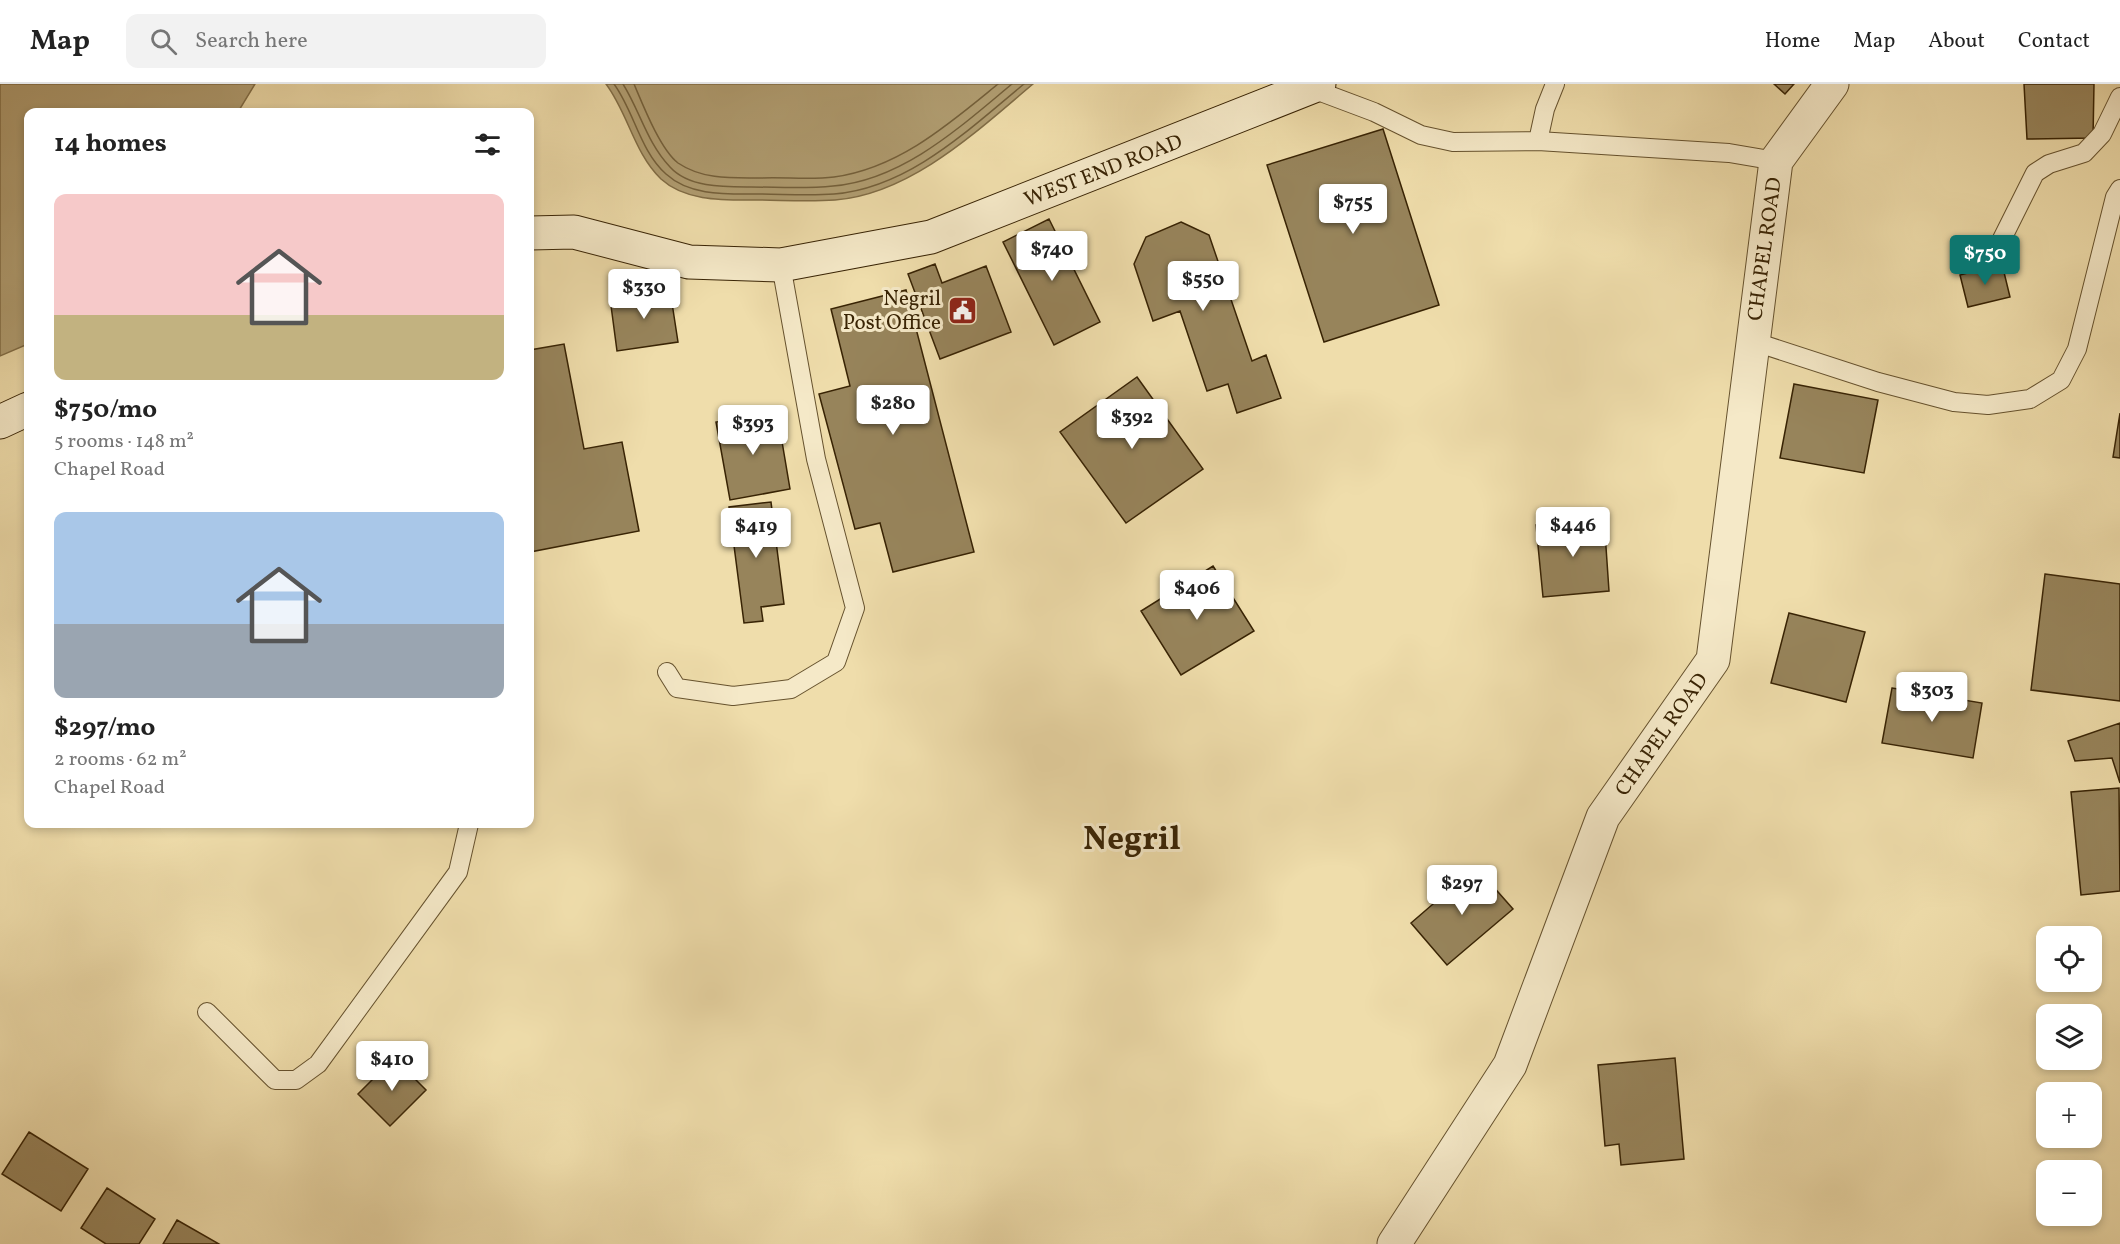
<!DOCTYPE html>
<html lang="en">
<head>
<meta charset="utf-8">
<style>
  :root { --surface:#fff; --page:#f2f2f2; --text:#222; --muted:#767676; --line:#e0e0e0; --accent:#0f766e }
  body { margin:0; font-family:Vollkorn,serif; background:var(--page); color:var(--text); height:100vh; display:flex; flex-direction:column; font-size:22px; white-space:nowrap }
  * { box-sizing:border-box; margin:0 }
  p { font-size:20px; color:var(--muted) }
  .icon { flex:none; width:33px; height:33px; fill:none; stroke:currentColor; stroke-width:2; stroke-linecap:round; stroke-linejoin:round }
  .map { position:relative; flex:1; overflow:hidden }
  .side { position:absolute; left:24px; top:24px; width:510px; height:720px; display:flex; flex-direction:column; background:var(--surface); border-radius:12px; box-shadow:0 3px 9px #0003 }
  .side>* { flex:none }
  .fabs { position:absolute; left:2036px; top:842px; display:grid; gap:12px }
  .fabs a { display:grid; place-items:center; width:66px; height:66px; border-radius:12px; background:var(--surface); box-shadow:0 3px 9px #0003; font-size:30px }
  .price { position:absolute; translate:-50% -51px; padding:0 14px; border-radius:6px; background:#fff; color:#222; font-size:20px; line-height:39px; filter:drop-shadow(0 2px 3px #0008) }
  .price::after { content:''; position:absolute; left:50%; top:36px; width:18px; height:14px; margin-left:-9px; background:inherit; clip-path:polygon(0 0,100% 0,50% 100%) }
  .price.active { background:var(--accent); color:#fff }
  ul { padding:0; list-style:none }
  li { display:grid; align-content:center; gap:12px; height:318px; padding:0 30px }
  li span { display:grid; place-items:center; height:186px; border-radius:12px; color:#555 }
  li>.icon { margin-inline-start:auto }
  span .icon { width:108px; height:108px; fill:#fffc; stroke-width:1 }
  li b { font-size:26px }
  h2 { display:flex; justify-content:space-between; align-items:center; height:72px; padding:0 30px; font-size:26px }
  header { display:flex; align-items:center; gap:36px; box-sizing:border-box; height:84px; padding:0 30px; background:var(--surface); border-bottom:2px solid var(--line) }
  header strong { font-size:28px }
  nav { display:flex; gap:33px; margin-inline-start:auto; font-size:21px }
  .search { width:420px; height:54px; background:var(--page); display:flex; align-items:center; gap:15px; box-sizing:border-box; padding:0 21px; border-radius:12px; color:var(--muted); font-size:22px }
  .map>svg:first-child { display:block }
  .water { fill:#b19e72; stroke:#816d46; stroke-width:1.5 }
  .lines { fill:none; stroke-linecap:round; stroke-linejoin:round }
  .shore { stroke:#74603b; stroke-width:1.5 }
  .building { fill:#97845b; stroke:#382304; stroke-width:1.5 }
  .service-casing { stroke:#66522e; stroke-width:20 }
  .minor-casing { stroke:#66522e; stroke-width:35 }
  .secondary-casing { stroke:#382304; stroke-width:35 }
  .service { stroke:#f5e9c8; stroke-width:18 }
  .minor { stroke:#f5e9c8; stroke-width:33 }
  .secondary { stroke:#f5e9c8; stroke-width:33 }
  .labels { text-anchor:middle; stroke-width:6; stroke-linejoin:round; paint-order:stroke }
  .street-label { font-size:21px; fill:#382304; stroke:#f5e9c8 }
  .poi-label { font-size:21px; fill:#382304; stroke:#f5e9c8; text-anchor:end }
  .town-label { font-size:33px; font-weight:bold; fill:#382304; stroke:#f5e9c8 }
</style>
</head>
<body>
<header>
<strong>Map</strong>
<div class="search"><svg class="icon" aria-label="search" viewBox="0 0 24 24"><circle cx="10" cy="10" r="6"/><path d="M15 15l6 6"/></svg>Search here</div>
<nav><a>Home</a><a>Map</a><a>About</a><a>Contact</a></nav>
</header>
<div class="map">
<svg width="2120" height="1160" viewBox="0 0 2120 1160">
  <rect width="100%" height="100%" fill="#efddab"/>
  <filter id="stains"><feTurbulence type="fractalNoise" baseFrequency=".00333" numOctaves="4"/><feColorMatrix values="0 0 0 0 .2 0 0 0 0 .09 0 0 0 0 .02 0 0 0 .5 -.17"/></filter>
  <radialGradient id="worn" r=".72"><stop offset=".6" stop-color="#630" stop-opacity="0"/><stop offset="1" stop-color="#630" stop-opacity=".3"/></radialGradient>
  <!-- water -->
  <path class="water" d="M0,0H255L238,28H28V260L0,272Z
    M606,0H1033C977,47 911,110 835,116C808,118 780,116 752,116C722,116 685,117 661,95C634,69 628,29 606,0Z"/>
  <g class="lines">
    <!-- shore -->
    <path class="shore" d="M614,0C634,27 640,67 666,90C690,112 726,110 757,110C782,110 809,112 834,110C909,104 969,45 1024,0
      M623,0C640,27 647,59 670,83C689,104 725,103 751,103C778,103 806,105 833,102C903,96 960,43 1012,0
      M634,0C643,21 660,65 678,79C703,96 733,94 762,94C785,93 811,96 834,93C899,84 949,40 998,0"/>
  </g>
  <!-- building -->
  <path class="building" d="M1774,0H1794L1785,10Z
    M2024,0H2094L2093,54L2027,55Z
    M1383,45L1439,221L1324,258L1267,81Z
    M1049,135L1100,238L1054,261L1003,158Z
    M1181,138L1209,151L1252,277L1266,271L1281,314L1237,329L1228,300L1207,307L1180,227L1153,237L1134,180L1146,153Z
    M935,180L942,199L986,182L1011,248L940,275L908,190Z
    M2002,180L2010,213L1968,223L1960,191Z
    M670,206L678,258L617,267L610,214Z
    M906,206L974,468L893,488L880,439L855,445L819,310L850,302L831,225Z
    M564,260L584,365L622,358L639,447L530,468V266Z
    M1137,293L1203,385L1126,439L1060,348Z
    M1794,300L1878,316L1864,389L1780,374Z
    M777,328L790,405L730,416L716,338Z
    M2120,329V374L2113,373Z
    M771,418L784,520L761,523L763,537L744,539L729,423Z
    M1604,434L1609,507L1543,513L1536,441Z
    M1213,482L1254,547L1181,591L1141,527Z
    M2045,490L2120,500V617L2031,606Z
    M1789,529L1865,548L1846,618L1771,599Z
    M1892,604L1982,619L1973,674L1882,659Z
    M2120,639V699L2112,674L2075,677L2068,657Z
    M2119,704L2120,807L2081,811L2071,708Z
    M1476,783L1513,825L1447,881L1411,839Z
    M394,974L426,1006L390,1042L358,1010Z
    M1675,974L1684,1075L1621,1081L1619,1060L1605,1062L1598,981Z
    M29,1048L88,1085L61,1127L2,1090Z
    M107,1104L155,1135L139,1160H106L81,1144Z
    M177,1136L219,1160H163Z"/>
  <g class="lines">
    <defs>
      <path id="service" d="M1310,4L1374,28L1421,51L1453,58L1538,57L1729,69L1776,77
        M1538,57L1545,25L1555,0
        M2000,159L2035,89L2049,80L2084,69L2102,50L2120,13
        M1752,257L1878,298L1954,318L1988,321L2030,315L2061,296L2077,265L2115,113L2120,105
        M667,588L677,604L733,612L791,605L836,578L855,524L816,375L781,181
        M207,928L275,996H296L318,980L458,788L469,740"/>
      <path id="minor" d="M1394,1160L1510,981L1603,733L1713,576L1776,77L1832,0"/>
      <path id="secondary" d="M530,149L574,148L689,178L781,181L931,153L1319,0
        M0,338L28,325"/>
    </defs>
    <!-- service casing -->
    <use href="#service" class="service-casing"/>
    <!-- minor casing -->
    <use href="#minor" class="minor-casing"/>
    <!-- secondary casing -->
    <use href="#secondary" class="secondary-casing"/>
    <!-- service -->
    <use href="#service" class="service"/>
    <!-- minor -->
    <use href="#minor" class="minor"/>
    <!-- secondary -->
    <use href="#secondary" class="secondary"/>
  </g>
  <!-- icons -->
  <defs>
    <symbol id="civic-square" viewBox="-11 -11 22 22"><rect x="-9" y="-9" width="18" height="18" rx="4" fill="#8f2418" stroke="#f5e9c8"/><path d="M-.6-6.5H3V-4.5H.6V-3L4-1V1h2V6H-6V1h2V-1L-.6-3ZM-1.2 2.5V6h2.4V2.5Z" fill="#fff"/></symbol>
  </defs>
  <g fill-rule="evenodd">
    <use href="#civic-square" x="946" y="210" width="33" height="33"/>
  </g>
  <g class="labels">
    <!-- street labels -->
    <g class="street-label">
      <text transform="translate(1103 86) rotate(-21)" y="7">WEST END ROAD</text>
      <text transform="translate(1764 165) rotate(-82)" y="7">CHAPEL ROAD</text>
      <text transform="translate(1661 650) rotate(-55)" y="7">CHAPEL ROAD</text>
    </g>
    <!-- poi labels -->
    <g class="poi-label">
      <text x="941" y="221">Negril<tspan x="941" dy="24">Post Office</tspan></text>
    </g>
    <!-- town labels -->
    <g class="town-label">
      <text x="1132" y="765">Negril</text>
    </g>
  </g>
  <rect width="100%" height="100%" filter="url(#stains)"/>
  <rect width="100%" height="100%" fill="url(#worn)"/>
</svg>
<div class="fabs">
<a><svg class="icon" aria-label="locate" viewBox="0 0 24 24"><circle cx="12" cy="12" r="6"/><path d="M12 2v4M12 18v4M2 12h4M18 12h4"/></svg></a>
<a><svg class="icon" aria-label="layers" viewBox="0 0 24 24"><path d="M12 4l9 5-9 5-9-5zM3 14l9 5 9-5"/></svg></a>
<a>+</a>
<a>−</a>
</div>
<b class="price" style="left:1353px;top:151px">$755</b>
<b class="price" style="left:1052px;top:198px">$740</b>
<b class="price active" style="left:1985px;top:202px">$750</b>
<b class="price" style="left:1203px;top:228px">$550</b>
<b class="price" style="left:644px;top:236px">$330</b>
<b class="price" style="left:893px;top:352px">$280</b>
<b class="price" style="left:1132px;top:366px">$392</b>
<b class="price" style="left:753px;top:372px">$393</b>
<b class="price" style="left:1573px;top:474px">$446</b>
<b class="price" style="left:756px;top:475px">$419</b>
<b class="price" style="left:1197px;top:537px">$406</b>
<b class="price" style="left:1932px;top:639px">$303</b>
<b class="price" style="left:1462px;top:832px">$297</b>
<b class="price" style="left:392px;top:1008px">$410</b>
<section class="side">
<h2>14 homes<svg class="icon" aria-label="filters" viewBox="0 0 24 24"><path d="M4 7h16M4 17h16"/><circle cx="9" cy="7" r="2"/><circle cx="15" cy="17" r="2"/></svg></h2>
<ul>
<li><span style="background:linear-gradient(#f6c9c9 65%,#c2b280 0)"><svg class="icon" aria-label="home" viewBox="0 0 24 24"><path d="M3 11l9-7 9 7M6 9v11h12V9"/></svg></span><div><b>$750/mo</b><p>5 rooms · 148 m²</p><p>Chapel Road</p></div></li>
<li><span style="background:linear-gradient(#a9c7e8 60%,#9aa5b1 0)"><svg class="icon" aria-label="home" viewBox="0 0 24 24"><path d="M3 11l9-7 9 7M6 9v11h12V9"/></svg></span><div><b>$297/mo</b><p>2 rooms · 62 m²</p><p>Chapel Road</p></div></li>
</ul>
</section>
</div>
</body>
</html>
